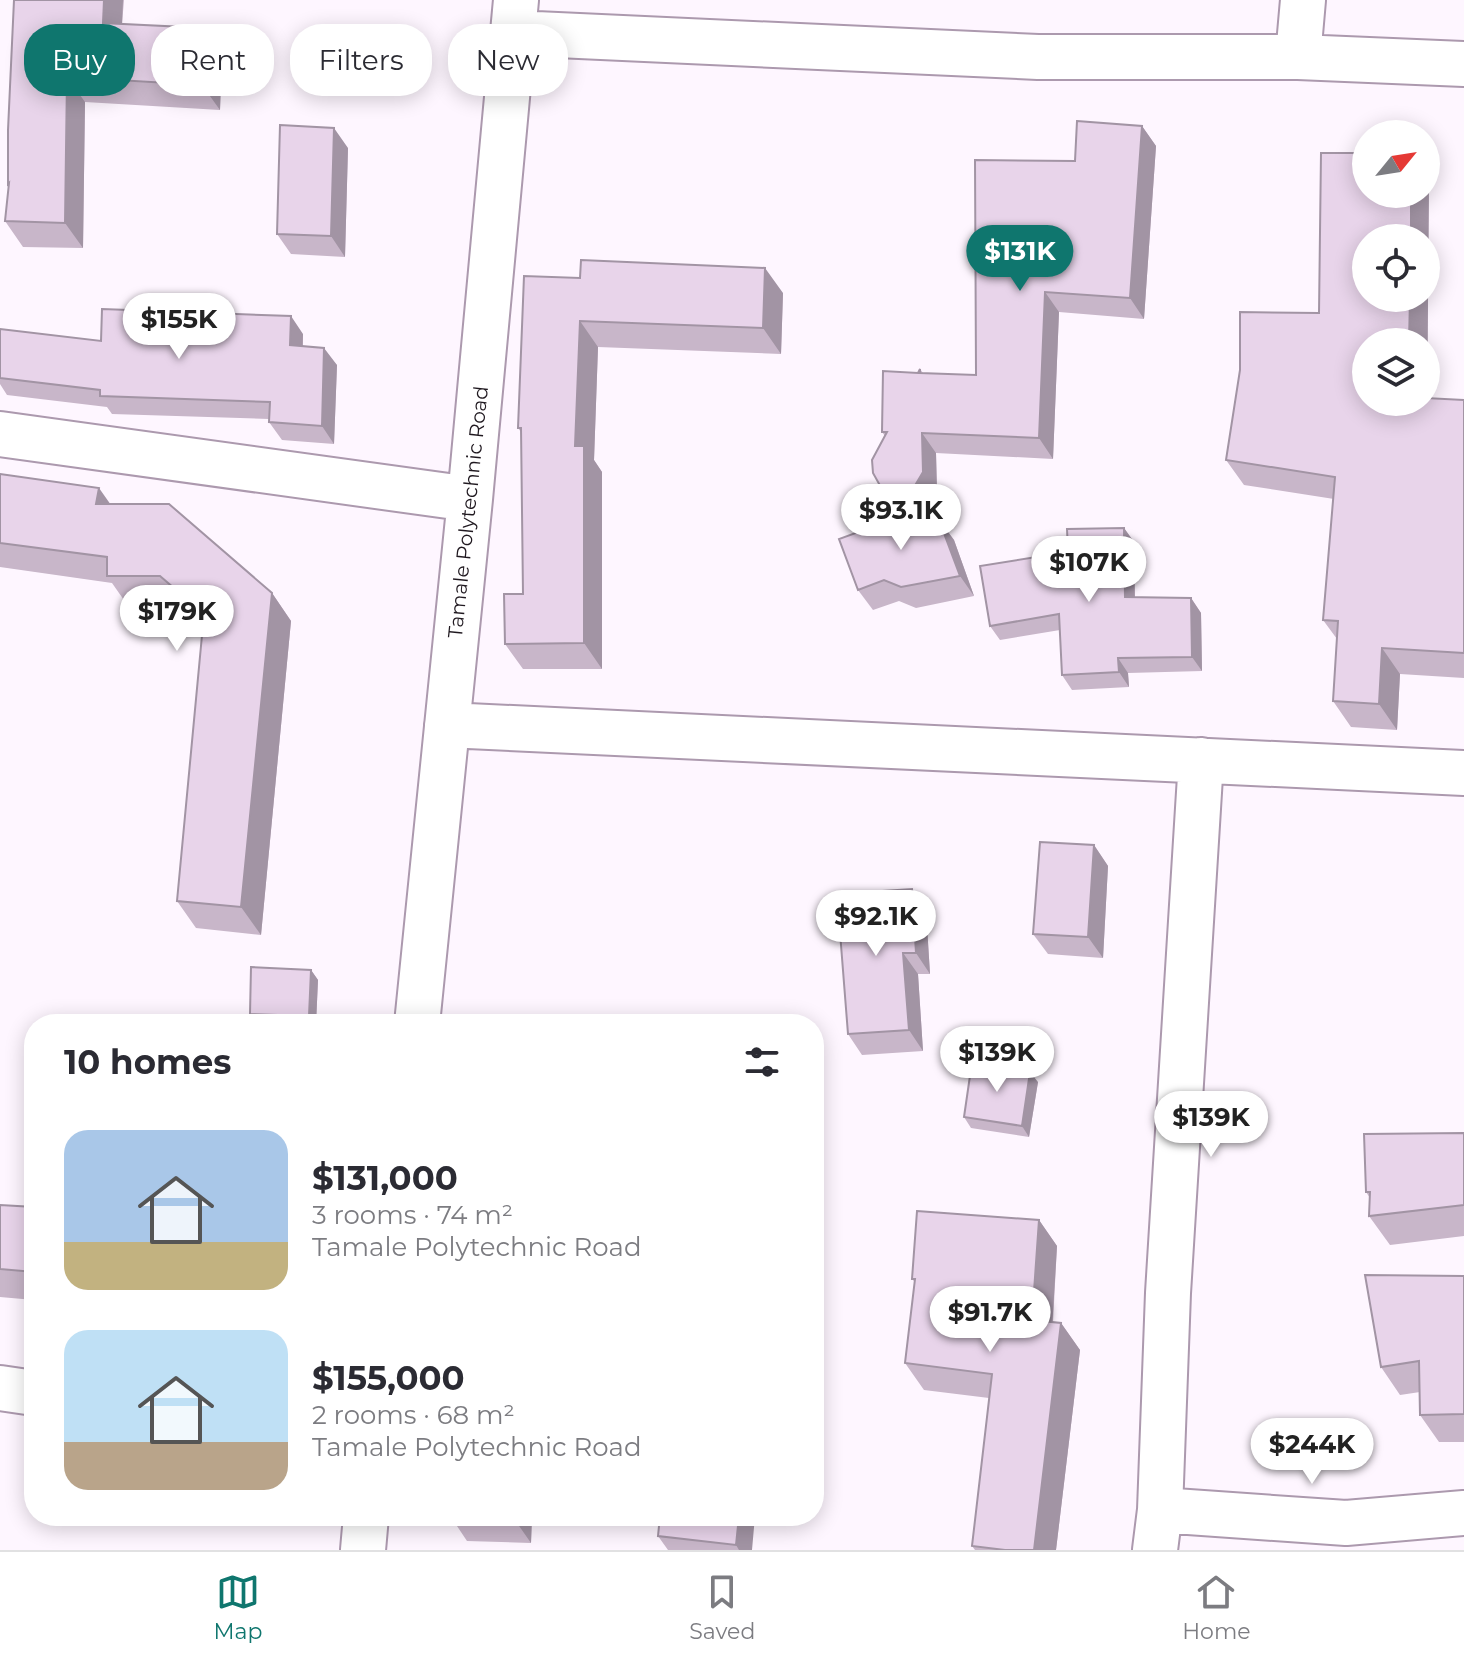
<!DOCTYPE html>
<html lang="en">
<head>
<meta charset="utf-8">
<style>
  :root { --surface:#fff; --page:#f2f2f3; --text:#2b2b33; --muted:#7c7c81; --line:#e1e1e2; --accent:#0f766e }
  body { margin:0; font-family:Montserrat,sans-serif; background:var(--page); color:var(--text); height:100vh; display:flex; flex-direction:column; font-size:30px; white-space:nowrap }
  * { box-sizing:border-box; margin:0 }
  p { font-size:26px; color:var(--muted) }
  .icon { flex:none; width:44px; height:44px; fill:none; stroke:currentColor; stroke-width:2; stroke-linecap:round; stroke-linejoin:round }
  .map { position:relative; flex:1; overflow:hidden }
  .drawer { position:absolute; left:24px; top:1014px; width:800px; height:512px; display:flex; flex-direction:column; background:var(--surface); border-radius:32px; box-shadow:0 4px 20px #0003 }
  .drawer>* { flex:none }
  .guide { position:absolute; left:24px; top:24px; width:800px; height:72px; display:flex; gap:16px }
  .needle { width:52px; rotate:60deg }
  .buttons { position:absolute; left:1352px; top:120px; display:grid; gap:16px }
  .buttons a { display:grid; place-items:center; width:88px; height:88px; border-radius:50%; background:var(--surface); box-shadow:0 4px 20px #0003; font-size:40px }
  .price { position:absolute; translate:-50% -68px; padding:0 18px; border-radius:28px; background:#fff; color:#222; font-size:26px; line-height:52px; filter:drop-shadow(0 2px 4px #0008) }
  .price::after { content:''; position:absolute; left:50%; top:48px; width:24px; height:18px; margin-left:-12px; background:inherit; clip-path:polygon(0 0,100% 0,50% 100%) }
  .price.active { background:var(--accent); color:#fff }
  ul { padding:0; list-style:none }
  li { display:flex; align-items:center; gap:24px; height:200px; padding:0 40px }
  li span { display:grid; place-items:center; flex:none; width:224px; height:160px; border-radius:24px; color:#555 }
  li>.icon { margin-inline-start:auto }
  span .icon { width:96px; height:96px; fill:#fffc; stroke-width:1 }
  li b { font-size:34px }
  h2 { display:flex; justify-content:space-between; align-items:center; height:96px; padding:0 40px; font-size:34px }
  .chip { padding:0 28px; border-radius:32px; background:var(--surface); box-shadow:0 4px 20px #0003; font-size:28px; line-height:72px }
  .chip.active { background:var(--accent); color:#fff }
  .tabs { display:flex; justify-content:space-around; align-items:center; height:112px; border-top:2px solid var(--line); background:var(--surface); font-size:22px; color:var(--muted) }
  .tabs a { display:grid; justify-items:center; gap:4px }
  .tabs .active { color:var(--accent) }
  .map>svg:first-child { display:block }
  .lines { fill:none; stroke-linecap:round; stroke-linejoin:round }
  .street-casing { stroke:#ac99ae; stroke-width:48 }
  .street { stroke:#fff; stroke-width:44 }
  .wall { fill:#c8b6c9 }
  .shaded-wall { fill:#a294a4 }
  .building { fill:#e8d4ea; stroke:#a294a4; stroke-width:2 }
  .labels { text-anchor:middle; stroke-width:6; stroke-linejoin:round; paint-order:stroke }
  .street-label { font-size:20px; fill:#201920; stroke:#fff }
</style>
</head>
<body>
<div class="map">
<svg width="1464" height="1550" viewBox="0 0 1464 1550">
  <rect width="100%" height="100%" fill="#fef6ff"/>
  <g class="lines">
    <defs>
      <path id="street" d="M514,33L1038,57H1298L1464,64
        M1298,57L1303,0
        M0,434L470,499
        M447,725L1464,773
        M417,1024L470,499L516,0
        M0,1388L34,1393
        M1160,1510L1346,1523L1464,1513
        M363,1550L366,1516
        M1155,1550L1160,1510L1168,1293L1201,760"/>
    </defs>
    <!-- street casing -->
    <use href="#street" class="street-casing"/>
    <!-- street -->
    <use href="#street" class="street"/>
  </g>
  <!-- wall -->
  <path class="wall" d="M14,0H124L122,24L222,54L220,110L85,102L83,248L23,247L5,221L9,186L8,184Z
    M1142,126L1156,146L1144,319L1059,312L1053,459L936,453L937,492L927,510L939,520L954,540L974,596L916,608L899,601L873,610L858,590L898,517L885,436L882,432L920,369L923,373L976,375L1075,161Z
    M348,148L345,257L291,254L277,234Z
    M1426,175L1429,180L1427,398L1464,400V678L1400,674L1397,730L1351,727L1333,701L1337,639L1323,620L1334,499L1244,485L1226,460L1240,370L1319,313L1426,194Z
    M524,276L783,293L781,354L598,347L594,460L602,472V669H523L505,644L523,594L521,432L518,428Z
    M0,329L101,341L303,334V346L337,365L334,444L282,440L269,422V419L112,414L107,407L7,395L0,384Z
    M0,474L110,504L272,593L291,621L261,935L196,928L177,901L203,624L179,603H126L112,583L0,567Z
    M1124,528L1134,542L1135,598H1191L1201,613L1202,671L1128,673L1129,687L1072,690L1062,675L1060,630L1000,640L990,626L1068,552Z
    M1094,845L1108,866L1103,958L1048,954L1033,934Z
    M912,889L926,910L930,974H918L923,1051L862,1055L848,1034Z
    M311,970L318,980L316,1024H257L250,1014Z
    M1038,1082L1029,1137L971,1128L964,1117Z
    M1464,1133V1236L1390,1245L1369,1216L1370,1198L1366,1192Z
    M0,1205L34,1207V1300L0,1297Z
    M1039,1220L1057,1246L1053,1322L1061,1323L1080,1350L1056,1550H975L972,1546L989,1398L924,1390L905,1363L915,1282L912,1279Z
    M1464,1276V1442H1439L1420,1415V1392L1400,1395L1381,1367Z
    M532,1516L531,1543L467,1541L453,1520Z
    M660,1516L752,1550H668L658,1536Z"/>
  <!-- shaded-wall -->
  <path class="shaded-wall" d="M104,0H123L121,48L103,23Z
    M205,28L222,54L220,110L202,85Z
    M67,77L85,102L83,248L65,223Z
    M1142,126L1156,146L1144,319L1130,298Z
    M334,128L348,148L345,257L331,236Z
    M1426,175L1429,180L1427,423L1426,342H1409L1410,298H1426V238H1411V194H1426Z
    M765,268L783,293L781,354L763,328Z
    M1045,292L1059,312L1053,459L1039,438Z
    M291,316L303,334L302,363L290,345Z
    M580,321L598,347L594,460L602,472V669L584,643L575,446Z
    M324,348L337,365L334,444L322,426Z
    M922,433L936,453L937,492L912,536L897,516Z
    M99,488L118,515L96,504Z
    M939,520L954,540L974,596L960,576Z
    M1124,528L1134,542L1135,612L1125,597Z
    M272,593L291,621L261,935L241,907Z
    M1191,598L1201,613L1202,671L1192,657Z
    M1382,648L1400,674L1397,730L1379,704Z
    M1118,658L1128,673L1129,687L1119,672Z
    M1094,845L1108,866L1103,958L1088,937Z
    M912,889L926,910L930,974L916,953Z
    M903,953L918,974L923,1051L909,1030Z
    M311,970L318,980L316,1024H314L309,1016Z
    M1030,1072L1038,1082L1029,1137L1022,1126Z
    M1039,1220L1057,1246L1051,1346L1032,1320Z
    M1061,1323L1080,1350L1056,1550H1034Z
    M517,1516H532L531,1543L517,1523Z
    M739,1516H755L752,1550H739L736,1545Z"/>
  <!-- building -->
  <path class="building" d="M14,0H104L103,23L205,28L202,85L67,77L65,223L5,221L9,183L8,184V130Z
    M1077,121L1142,126L1130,298L1045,292L1039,438L922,433L923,472L897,516L873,473L872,460L887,432H882L883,371L918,373L920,369V373L976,375L975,160L1075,161Z
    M280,125L334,128L331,236L277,234Z
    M1321,153H1366V194H1411V238H1366V298H1410L1409,342H1366V402H1426V398L1464,400V653L1382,648L1379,704L1333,701L1338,621L1323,620L1335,477L1226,460L1240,370V312L1319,313Z
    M581,260L765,268L763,328L580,321L575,446H584V643L505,644L504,594H523L521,428H518L524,276L580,278Z
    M102,309L291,316L290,345L324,348L322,426L269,422L270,402L100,396V390L0,378V329L101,341Z
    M0,474L99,488L96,504H169L272,593L241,907L177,901L204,614L160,576H107V557L0,543Z
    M924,508L939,520L960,576L901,587L884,580L858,590L839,539Z
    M1124,528L1125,597L1191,598L1192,657L1118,658L1119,672L1062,675L1059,614L990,626L980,566L1068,552L1067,529Z
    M1040,842L1094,845L1088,937L1033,934Z
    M912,889L916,953H903L909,1030L848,1034L837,894Z
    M251,967L311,970L309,1016L250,1014Z
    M972,1062L1030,1072L1022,1126L964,1117Z
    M1464,1133V1205L1369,1216L1370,1192H1366L1364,1134Z
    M0,1205L34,1207V1272L0,1269Z
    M917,1211L1039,1220L1032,1320L1061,1323L1034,1550H1005L972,1546L992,1374L905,1363L915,1279H912Z
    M1365,1275L1464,1276V1414L1420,1415L1419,1361L1381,1367Z
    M453,1516H517V1523L453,1520Z
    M660,1516H739L736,1545L658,1536Z"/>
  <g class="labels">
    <!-- street labels -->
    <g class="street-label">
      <text transform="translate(468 512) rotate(-84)" y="7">Tamale Polytechnic Road</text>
    </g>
  </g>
</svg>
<div class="buttons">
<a><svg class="needle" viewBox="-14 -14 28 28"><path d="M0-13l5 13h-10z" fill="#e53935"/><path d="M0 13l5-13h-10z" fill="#7c7c81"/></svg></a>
<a><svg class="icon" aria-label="locate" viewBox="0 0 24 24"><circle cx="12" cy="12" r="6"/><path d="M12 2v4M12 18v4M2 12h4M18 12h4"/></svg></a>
<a><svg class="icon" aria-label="layers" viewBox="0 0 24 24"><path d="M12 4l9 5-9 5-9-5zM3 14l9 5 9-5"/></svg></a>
</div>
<b class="price active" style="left:1020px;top:293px">$131K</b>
<b class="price" style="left:179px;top:361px">$155K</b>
<b class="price" style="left:901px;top:552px">$93.1K</b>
<b class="price" style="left:1089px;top:604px">$107K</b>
<b class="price" style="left:177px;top:653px">$179K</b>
<b class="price" style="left:876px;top:958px">$92.1K</b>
<b class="price" style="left:997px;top:1094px">$139K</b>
<b class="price" style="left:1211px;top:1159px">$139K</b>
<b class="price" style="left:990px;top:1354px">$91.7K</b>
<b class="price" style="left:1312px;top:1486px">$244K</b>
<div class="guide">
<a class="chip active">Buy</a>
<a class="chip">Rent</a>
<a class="chip">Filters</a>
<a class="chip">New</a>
</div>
<section class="drawer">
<h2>10 homes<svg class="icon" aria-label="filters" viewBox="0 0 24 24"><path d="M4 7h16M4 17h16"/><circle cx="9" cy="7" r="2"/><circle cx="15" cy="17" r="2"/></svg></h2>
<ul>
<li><span style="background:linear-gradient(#a9c7e8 70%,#c2b280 0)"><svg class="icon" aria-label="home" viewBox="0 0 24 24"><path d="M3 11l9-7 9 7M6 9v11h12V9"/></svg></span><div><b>$131,000</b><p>3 rooms · 74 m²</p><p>Tamale Polytechnic Road</p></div></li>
<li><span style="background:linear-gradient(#bfe0f5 70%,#b9a48a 0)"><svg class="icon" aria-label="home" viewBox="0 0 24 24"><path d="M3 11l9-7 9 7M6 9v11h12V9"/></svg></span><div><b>$155,000</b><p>2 rooms · 68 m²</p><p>Tamale Polytechnic Road</p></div></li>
</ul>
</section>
</div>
<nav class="tabs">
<a class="active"><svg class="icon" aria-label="map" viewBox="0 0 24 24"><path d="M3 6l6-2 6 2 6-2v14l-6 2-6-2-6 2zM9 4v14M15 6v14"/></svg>Map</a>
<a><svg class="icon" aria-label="saved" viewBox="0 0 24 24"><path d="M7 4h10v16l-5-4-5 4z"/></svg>Saved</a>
<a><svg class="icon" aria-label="home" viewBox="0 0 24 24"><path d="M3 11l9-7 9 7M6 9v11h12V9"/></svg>Home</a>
</nav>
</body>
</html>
